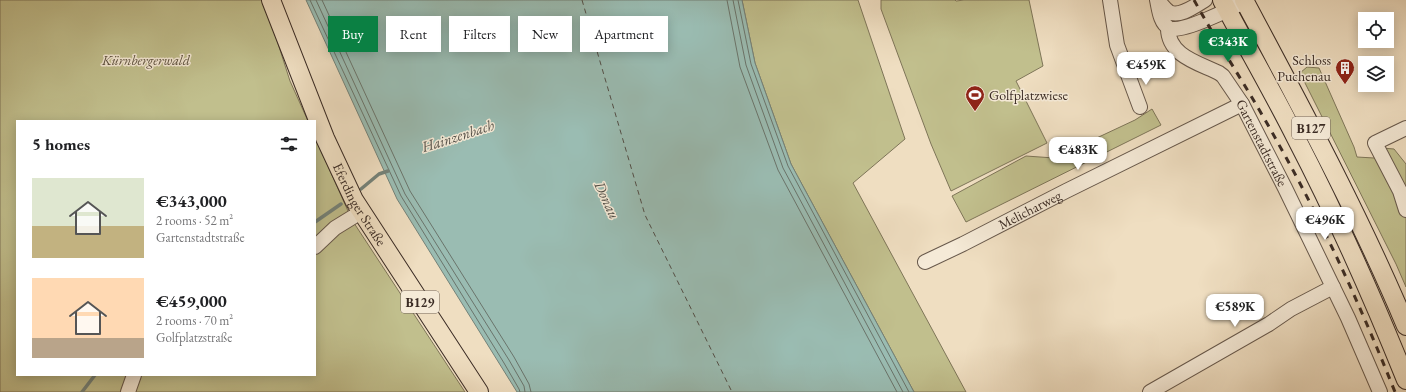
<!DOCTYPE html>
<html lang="en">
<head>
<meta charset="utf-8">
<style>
  :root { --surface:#fff; --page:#f6f6f6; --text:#202124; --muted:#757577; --accent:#0b8043 }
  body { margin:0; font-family:"EB Garamond",serif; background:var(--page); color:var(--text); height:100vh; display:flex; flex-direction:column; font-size:15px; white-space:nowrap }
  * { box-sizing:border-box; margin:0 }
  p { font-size:13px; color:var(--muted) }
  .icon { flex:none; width:22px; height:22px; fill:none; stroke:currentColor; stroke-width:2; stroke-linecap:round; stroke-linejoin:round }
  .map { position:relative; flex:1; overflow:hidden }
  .details { position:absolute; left:16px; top:120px; width:300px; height:256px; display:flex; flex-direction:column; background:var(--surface); border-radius:0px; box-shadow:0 2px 10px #0003 }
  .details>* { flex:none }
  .hud { position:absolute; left:328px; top:16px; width:380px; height:36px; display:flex; gap:8px }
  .buttons { position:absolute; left:1358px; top:12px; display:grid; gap:8px }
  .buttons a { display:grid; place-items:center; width:36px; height:36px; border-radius:0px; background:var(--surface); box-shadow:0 2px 10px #0003; font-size:20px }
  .price { position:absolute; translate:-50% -34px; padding:0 9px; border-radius:8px; background:#fff; color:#222; font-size:13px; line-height:26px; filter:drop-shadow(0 1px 2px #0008) }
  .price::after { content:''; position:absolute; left:50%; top:24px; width:12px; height:9px; margin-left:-6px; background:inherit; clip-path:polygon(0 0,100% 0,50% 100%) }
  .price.on { background:var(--accent); color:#fff }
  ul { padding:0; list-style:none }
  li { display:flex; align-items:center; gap:12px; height:100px; padding:0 16px }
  li span { display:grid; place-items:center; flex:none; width:112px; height:80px; border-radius:0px; color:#555 }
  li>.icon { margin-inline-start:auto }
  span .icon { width:48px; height:48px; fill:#fffc; stroke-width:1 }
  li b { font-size:17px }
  h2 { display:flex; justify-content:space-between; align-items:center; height:48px; padding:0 16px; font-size:17px }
  .tag { padding:0 14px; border-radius:0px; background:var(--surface); box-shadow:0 2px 10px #0003; font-size:14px; line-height:36px }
  .tag.on { background:var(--accent); color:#fff }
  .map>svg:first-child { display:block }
  .green { fill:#c1bf8d; stroke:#7e7558 }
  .water { fill:#9abcb2; stroke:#748279 }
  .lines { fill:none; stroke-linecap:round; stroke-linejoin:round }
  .shore { stroke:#6a746b; stroke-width:1 }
  .stream { stroke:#748279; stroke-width:3.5 }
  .ferry { stroke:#524f48; stroke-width:1; stroke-dasharray:5 4; stroke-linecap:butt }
  .minor-casing { stroke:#67584b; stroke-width:16 }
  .major-casing { stroke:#3a2b24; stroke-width:20 }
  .minor { stroke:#f5ead7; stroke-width:14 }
  .major { stroke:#efdec1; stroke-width:18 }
  .rail { stroke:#3a2b24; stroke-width:3; stroke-dasharray:7 7; stroke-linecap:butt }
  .labels { text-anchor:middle; stroke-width:3; stroke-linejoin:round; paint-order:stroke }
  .shield { fill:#f5ead7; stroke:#72645a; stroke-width:1 }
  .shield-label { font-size:13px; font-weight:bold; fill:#3a2b24 }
  .park-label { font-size:14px; font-style:italic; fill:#5c503e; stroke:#f5ead7 }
  .poi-label { font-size:14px; fill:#3a2b24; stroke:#f5ead7; text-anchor:end }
  .street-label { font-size:14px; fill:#3a2b24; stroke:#f5ead7 }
  .water-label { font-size:15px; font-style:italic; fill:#524f48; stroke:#f5ead7 }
</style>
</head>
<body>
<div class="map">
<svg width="1406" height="392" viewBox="0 0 1406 392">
  <rect width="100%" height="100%" fill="#efdec1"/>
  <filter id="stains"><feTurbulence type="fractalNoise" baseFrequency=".005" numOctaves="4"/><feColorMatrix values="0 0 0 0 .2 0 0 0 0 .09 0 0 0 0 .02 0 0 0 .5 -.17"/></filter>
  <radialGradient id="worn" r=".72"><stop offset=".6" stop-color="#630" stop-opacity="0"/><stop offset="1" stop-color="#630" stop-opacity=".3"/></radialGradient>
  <!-- green -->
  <path class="green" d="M0,0H264L290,81L308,121H17V375H315V137L352,220L465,392H0Z
    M742,0H858L905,139L853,183L966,392H914L791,164L755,63Z
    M881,0H955L956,1L964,0H1029L1043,66L1016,81L1047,143L951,191L931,144L881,9Z
    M1307,67L1319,68L1354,147L1357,157L1374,158L1382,148L1394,149L1406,164V287L1396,264L1300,73Z
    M1152,109L1161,125L966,222L952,196L1026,156L1054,158L1135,120Z"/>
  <!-- water -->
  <path class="water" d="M306,0H742L755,63L791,164L914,392H517L397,199Z"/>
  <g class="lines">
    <!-- shore -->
    <path class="shore" d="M310,0L401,196L504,363L519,389L520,392
      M316,0L405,194L509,360L524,386L525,392
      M322,0L410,191L514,357L529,384L531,392
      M727,0L740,67L778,170L897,392
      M733,0L746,65L783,168L903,392
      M738,0L751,64L788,166L909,392"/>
    <!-- stream -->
    <path class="stream" d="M361,189L379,174L388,171
      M315,222L341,204
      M82,392L95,375"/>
    <!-- ferry -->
    <path class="ferry" d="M582,0L645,215L732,392"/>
    <defs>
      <g id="minor">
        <path d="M1110,0L1117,45L1140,107"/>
        <path d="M1157,0C1159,9 1160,23 1169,28C1179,35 1235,7 1246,0"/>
        <path d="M1158,0C1161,4 1165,9 1169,12C1180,18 1196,5 1205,0"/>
        <path id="s1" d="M1168,28C1168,56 1199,63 1219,73L1223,76L1242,104L1285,188L1348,318L1380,392"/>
        <path d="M1406,128L1375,143L1400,191L1406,210"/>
        <path d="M315,247L335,228L361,212"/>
        <path id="s2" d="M925,262L963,244L1066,191L1242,104"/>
        <path d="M128,392L134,375"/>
        <path d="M1150,392L1269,324L1291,309L1333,287"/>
      </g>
      <g id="major">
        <path id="s3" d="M271,0L325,138L354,200L479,392"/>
        <path d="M1222,0C1246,46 1273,92 1296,138C1337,217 1373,298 1406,380"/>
        <path d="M1244,0C1301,107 1359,214 1406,326"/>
      </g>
    </defs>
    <!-- minor casing -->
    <use href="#minor" class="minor-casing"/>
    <!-- major casing -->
    <use href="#major" class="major-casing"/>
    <!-- minor -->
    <use href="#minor" class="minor"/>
    <!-- major -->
    <use href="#major" class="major"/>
    <!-- rail -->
    <path class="rail" d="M1194,0C1221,49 1252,95 1278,143C1323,223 1361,307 1395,392"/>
  </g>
  <!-- icons -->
  <defs>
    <symbol id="building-pin" viewBox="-11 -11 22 30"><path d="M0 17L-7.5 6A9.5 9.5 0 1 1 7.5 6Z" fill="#8f2418" stroke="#f5ead7"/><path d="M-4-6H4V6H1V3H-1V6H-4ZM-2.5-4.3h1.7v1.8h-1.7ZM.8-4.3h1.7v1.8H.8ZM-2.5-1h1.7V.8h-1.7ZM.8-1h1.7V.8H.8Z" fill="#fff"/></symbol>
    <symbol id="stadium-pin" viewBox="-11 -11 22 30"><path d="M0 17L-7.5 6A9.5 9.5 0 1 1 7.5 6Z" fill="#8f2418" stroke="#f5ead7"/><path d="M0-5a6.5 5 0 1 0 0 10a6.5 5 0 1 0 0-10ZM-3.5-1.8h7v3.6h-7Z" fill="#fff"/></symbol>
  </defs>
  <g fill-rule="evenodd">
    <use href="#building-pin" x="1334" y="57" width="22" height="30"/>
    <use href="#stadium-pin" x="964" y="84" width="22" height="30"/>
  </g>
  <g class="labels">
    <!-- shield labels -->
    <g class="shield">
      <rect x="1292" y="117" width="38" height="22" rx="3"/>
      <rect x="401" y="291" width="38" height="22" rx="3"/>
    </g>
    <g class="shield-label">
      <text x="1311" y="133">B127</text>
      <text x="420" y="307">B129</text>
    </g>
    <!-- park labels -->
    <g class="park-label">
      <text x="146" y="65">Kürnbergerwald</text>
    </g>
    <!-- poi labels -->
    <g class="poi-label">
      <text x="1331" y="65">Schloss<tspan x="1331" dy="16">Puchenau</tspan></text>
      <text x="989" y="100" text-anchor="start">Golfplatzwiese</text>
    </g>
    <!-- street labels -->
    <g class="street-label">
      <text dy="5" stroke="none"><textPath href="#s1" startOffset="155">Gartenstadtstraße</textPath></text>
      <text dy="5" stroke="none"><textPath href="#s3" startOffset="223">Eferdinger Straße</textPath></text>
      <text dy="5" stroke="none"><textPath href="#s2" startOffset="117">Melicharweg</textPath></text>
    </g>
    <!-- water labels -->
    <g class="water-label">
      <text transform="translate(458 136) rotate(-18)" y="5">Hainzenbach</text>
      <text transform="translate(607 200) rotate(65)" y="5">Donau</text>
    </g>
  </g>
  <rect width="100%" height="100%" filter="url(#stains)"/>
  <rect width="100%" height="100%" fill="url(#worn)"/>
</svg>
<div class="buttons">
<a><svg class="icon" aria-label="locate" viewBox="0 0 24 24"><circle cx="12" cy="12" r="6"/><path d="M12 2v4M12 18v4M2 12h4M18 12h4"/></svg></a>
<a><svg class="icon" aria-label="layers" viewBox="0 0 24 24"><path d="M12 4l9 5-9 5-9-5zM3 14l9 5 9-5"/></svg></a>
</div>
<b class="price on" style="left:1228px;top:63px">€343K</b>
<b class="price" style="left:1146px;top:86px">€459K</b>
<b class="price" style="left:1078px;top:171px">€483K</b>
<b class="price" style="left:1325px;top:241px">€496K</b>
<b class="price" style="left:1235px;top:328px">€589K</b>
<div class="hud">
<a class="tag on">Buy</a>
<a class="tag">Rent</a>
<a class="tag">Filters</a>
<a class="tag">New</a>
<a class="tag">Apartment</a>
</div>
<section class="details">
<h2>5 homes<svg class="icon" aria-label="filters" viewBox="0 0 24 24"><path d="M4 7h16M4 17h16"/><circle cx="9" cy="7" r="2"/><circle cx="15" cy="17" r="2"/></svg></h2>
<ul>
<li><span style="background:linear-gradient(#dfe7d0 60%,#c2b280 0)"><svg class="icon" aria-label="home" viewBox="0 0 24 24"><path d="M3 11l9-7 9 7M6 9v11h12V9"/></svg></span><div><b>€343,000</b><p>2 rooms · 52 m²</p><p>Gartenstadtstraße</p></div></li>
<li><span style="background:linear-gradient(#ffd9b3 75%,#b9a48a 0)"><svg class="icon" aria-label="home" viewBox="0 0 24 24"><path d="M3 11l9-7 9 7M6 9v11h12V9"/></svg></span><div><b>€459,000</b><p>2 rooms · 70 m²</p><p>Golfplatzstraße</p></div></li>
</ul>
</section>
</div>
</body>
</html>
